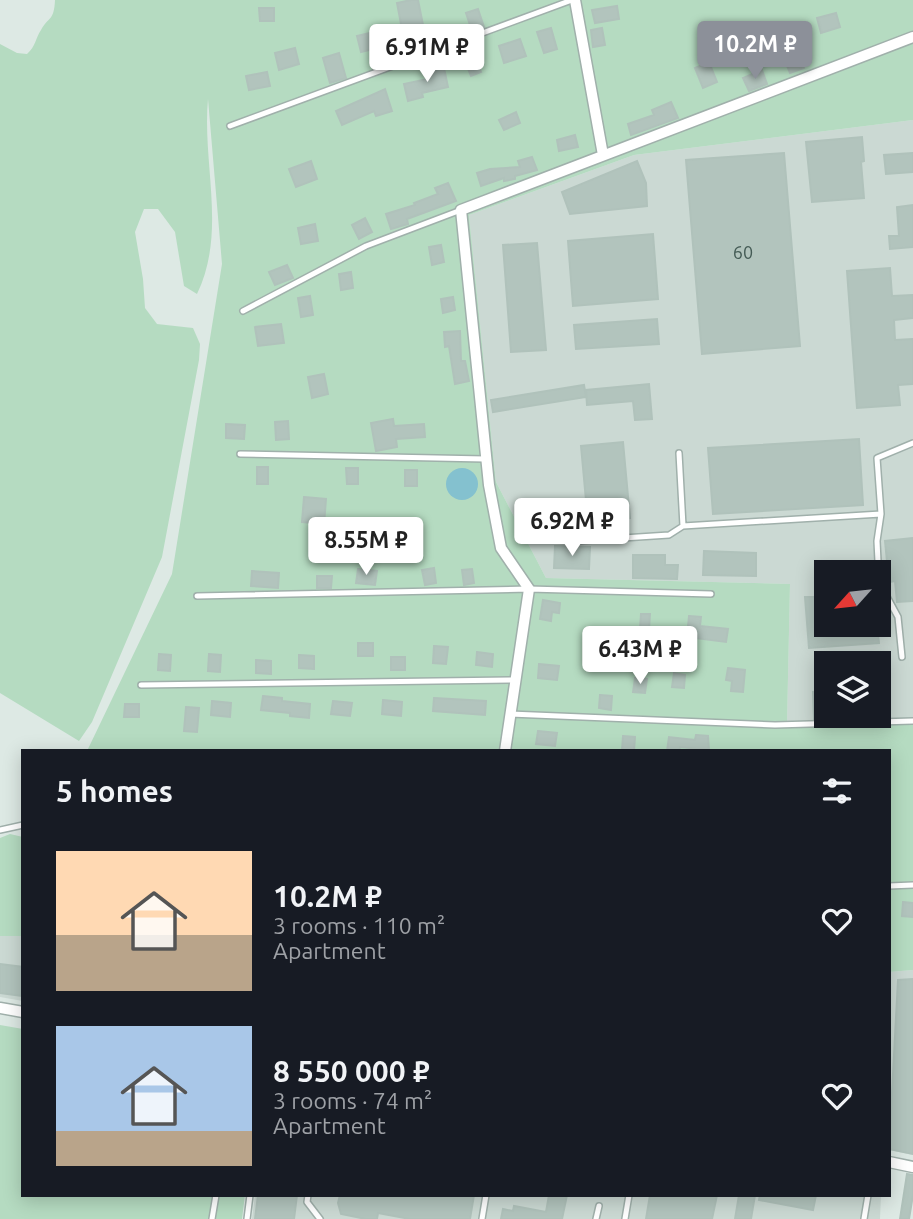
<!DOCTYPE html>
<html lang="en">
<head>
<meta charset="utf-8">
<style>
  :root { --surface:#171b24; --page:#20242c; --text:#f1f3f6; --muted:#9ea1a6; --accent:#8c9099 }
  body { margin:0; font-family:Ubuntu,sans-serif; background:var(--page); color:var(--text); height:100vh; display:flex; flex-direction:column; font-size:26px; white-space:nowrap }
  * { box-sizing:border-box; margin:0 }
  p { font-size:23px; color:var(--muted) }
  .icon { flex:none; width:38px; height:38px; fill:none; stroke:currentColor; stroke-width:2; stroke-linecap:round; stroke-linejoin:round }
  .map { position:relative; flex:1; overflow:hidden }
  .side { position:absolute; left:21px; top:749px; width:870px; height:448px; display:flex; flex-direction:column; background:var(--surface); border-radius:0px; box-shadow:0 4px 18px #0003 }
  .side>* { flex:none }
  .needle { width:46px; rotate:243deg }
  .buttons { position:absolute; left:814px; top:560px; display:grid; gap:14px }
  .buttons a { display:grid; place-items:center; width:77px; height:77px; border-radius:0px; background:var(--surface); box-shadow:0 4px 18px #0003; font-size:35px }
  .price { position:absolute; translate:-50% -60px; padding:0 16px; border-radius:7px; background:#fff; color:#222; font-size:23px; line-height:46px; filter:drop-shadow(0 2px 4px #0008) }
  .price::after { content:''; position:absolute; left:50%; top:42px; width:21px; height:16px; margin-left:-10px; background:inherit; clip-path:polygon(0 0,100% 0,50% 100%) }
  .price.selected { background:var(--accent); color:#fff }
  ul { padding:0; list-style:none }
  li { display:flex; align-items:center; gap:21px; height:175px; padding:0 35px }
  li span { display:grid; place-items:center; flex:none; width:196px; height:140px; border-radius:0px; color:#555 }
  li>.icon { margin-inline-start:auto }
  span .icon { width:84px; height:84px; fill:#fffc; stroke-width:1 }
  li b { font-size:30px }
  h2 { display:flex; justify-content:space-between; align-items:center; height:84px; padding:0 35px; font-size:30px }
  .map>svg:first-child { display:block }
  .built { fill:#cbd9d3; fill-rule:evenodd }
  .green { fill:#b5dbc1 }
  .water { fill:#84c1cf }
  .building { fill:#b2c4bd; stroke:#b0c2bb; stroke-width:2 }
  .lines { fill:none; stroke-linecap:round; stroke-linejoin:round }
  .lane-casing { stroke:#a0b0ab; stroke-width:8 }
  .street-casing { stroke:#a0b0ab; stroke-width:13 }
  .lane { stroke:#fff; stroke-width:5 }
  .street { stroke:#fff; stroke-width:10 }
  .labels { text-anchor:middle; stroke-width:5; stroke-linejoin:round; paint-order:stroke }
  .number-label { font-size:18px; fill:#445b55 }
</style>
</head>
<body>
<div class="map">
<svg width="913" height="1219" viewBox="0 0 913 1219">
  <rect width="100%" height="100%" fill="#dde9e4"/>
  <!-- built -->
  <path class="built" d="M913,120V719L787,724L790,584L546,578L496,482L469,215L634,155ZM826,572H878V625H826ZM826,663H878V716H826Z
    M0,936H23V1001L0,997Z
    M913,970V1155L889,1150V972Z
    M255,1195H881L880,1219H252Z"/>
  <!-- green -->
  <path class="green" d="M55,0H913V120L634,155L469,215L496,482L546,578L790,584L787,724L913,719V970L889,972V751H87L172,574L222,264L208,99C202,164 227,232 197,294L184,286L175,232L158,209H144L135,232L143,279L145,308L157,324L193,328L200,344L199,360L162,557L92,722L79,741L0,693V44L17,53L27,54C36,46 35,39 41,30C49,16 54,21 55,0Z
    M10,834L23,837V936H0V838Z
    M0,1025L23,1029V1195H245L242,1219H0Z"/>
  <!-- water -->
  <path class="water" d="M446 484a16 16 0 1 1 32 0a16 16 0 1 1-32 0Z"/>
  <!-- building -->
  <path class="building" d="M411,0H418L423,25L402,29L397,3Z
    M617,6L619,19L595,23L592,10Z
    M259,8H274V21H260Z
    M478,9L484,27L472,31L466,13Z
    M836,13L840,27L821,33L817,18Z
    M551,28L557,49L544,53L537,32Z
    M602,28L605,45L593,47L591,30Z
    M378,31L381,47L361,52L357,36Z
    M520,39L526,56L504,63L499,46Z
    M295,48L299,64L279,70L275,53Z
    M797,50L804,68L790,73L783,56Z
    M473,52L481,72L471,76L463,56Z
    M339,53L346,78L330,83L323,58Z
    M709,62L717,82L703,88L695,68Z
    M444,68L448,87L422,93L423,97L408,101L404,84L428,79L427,71Z
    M762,70L767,84L749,91L743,78Z
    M267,72L270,86L249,90L246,76Z
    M385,89L392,111L376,116L374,111L342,125L336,111Z
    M671,102L678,118L631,135L628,124L654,115L652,110Z
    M516,112L520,123L504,130L499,120Z
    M575,135L578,147L559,151L557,140Z
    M862,137L864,161L861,162L864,198L812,202L806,142Z
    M784,153L800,346L702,354L686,160Z
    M913,153V172L886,174L884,155Z
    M532,157L537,170L515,176V179L504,181V178L481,186L477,173L490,169L520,167L518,161Z
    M311,161L317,179L296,187L289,169Z
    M637,161L646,183L647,206L570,214L562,192Z
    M448,183L456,201L407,219L408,224L391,229L386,214L415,205L414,203L438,194L435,188Z
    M913,205V247L890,249L889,236H899L897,207Z
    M365,218L372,232L359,239L352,225Z
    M315,224L318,241L301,244L298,228Z
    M653,234L658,299L573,306L568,241Z
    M537,243L546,350L511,352L503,245Z
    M441,245L444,262L432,265L429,247Z
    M287,265L293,278L275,285L269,272Z
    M890,268L892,296L913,295V318L894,320L895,340L913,339V384L898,385L900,405L857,408L847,271Z
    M351,272L353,288L341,290L339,274Z
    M310,296L313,315L301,317L298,298Z
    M453,297L455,310L443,313L441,299Z
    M657,319L659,344L576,349L574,325Z
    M281,324L284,343L258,346L255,327Z
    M460,331L461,361H465L469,381L455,384L449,346L445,347L444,332Z
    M324,374L328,394L312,398L308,377Z
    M649,384L652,419L635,420L633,401L587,405L586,390Z
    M584,385L586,397L493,412L491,400Z
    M393,419L394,426L424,424L425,437L396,439L397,447L376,451L371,423Z
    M288,421L289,439L276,440L275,422Z
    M226,424L245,425L244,439L226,438Z
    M859,439L863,505L713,514L708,448Z
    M623,442L630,518L588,522L581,446Z
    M257,467H268V484H257Z
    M346,468H358V484H347Z
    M405,470H417V486H405Z
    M304,497L326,499L324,524L302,522Z
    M913,538V601L897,602L895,581L889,582L885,541Z
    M555,546L590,547L589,569L554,568Z
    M704,551L756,553V576L703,575Z
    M633,555H665V565H678L677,579L633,578Z
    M434,568L436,583L425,585L422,570Z
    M358,569L377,571L375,585L356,583Z
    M472,569L474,583L464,585L462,570Z
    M252,571L279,573L278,588L251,586Z
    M317,576H332L331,588H317Z
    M805,597H818L819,606L826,605V625H877L879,643L809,648Z
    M543,600L560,603L559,613L552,612L551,621L540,619Z
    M641,614H650L649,629H640Z
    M689,616L701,617L700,626L728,629L726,642L687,637Z
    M589,633L601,634L599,648L587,646Z
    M358,643H373V656H358Z
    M434,646L448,647L446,664L433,663Z
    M477,652L493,654L492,667L476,665Z
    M159,654L171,655L170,671L158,670Z
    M209,654L221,655L220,672L208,671Z
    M299,655L314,656V669L299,668Z
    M391,657H405V670H391Z
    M256,660L271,661V674L256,673Z
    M539,664L559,666L557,680L538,678Z
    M728,668L745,670L743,692L731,691L732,681L726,680Z
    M674,673L685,675L684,688L672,687Z
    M635,678L647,679L645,693L633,692Z
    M826,691V718L814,719L813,692Z
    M600,695L612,696L611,710L599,708Z
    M263,696L282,698V701L310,704L309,718L290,716V713L261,710Z
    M434,698L486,701L485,715L433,711Z
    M383,700L402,702L401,716L382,714Z
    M212,701L231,703L230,717L211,715Z
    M333,701L352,703L350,716L331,714Z
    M125,704H139V717H124Z
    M186,707L199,708L197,732L184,731Z
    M538,731L557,733L555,746L536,744Z
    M696,735L708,736L709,750L680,747L679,751H667L669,737L695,740Z
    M623,736L635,737L634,751L622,750Z
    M903,902L913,903V917L902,916Z
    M0,964L23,967V996L0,993Z
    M913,979V1154L889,1149L898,980Z
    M907,1174L913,1175V1195L909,1219H900Z
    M258,1195H297L294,1219H255Z
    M340,1195H474L470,1219H410L378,1213L377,1219H366L341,1214L338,1203Z
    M549,1195H567L562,1219H501L503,1209L513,1211L514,1206L546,1212Z
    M650,1195H717L712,1219H646Z
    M739,1195H755L751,1219H735Z
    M760,1195H816L813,1210L759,1200Z"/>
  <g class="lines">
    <defs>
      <path id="lane" d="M230,126L572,0
        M243,311L366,246L461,210
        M679,453L683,526L881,514L877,458L913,443
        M240,454L485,459
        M881,514L877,541L879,582L898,617L902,657
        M577,541L669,535L683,526
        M197,596L529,589L711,594
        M141,685L515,680
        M510,714L775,725L913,721
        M0,830L23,825
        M889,886L913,885
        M308,1195L307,1202L320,1219
        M212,1219L216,1195
        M247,1219L250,1195
        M482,1219L486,1195
        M596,1219L599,1206
        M625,1219L629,1195
        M864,1219L868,1195"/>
      <path id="street" d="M575,0L603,155
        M505,751L529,589L501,548L489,485L461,210L913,37
        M0,1008L23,1012
        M889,1162L913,1167"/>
    </defs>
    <!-- lane casing -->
    <use href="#lane" class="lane-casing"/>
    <!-- street casing -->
    <use href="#street" class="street-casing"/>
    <!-- lane -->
    <use href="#lane" class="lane"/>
    <!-- street -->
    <use href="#street" class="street"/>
  </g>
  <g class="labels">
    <!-- number labels -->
    <g class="number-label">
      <text x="743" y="259">60</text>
    </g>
  </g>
</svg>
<div class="buttons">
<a><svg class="needle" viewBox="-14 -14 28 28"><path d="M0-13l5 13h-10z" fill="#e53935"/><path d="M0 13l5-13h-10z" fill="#9ea1a6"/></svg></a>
<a><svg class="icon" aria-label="layers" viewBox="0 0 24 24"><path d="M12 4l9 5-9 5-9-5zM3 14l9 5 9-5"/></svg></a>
</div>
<b class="price selected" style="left:755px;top:81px">10.2M ₽</b>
<b class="price" style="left:427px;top:84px">6.91M ₽</b>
<b class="price" style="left:572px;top:558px">6.92M ₽</b>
<b class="price" style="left:366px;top:577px">8.55M ₽</b>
<b class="price" style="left:640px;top:686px">6.43M ₽</b>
<section class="side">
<h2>5 homes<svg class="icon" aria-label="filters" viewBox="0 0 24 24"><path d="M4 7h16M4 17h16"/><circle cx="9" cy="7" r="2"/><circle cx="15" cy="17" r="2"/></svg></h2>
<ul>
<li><span style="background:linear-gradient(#ffd9b3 60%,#b9a48a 0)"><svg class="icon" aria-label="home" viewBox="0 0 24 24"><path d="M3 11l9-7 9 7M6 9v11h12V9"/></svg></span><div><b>10.2M ₽</b><p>3 rooms · 110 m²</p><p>Apartment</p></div><svg class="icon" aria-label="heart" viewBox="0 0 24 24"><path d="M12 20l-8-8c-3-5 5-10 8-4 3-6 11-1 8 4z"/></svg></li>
<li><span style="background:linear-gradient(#a9c7e8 75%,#b9a48a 0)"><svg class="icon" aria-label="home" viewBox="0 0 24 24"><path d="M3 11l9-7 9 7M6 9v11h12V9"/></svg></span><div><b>8 550 000 ₽</b><p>3 rooms · 74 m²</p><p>Apartment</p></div><svg class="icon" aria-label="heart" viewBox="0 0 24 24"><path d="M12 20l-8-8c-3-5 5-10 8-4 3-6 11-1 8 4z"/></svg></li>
</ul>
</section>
</div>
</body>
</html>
